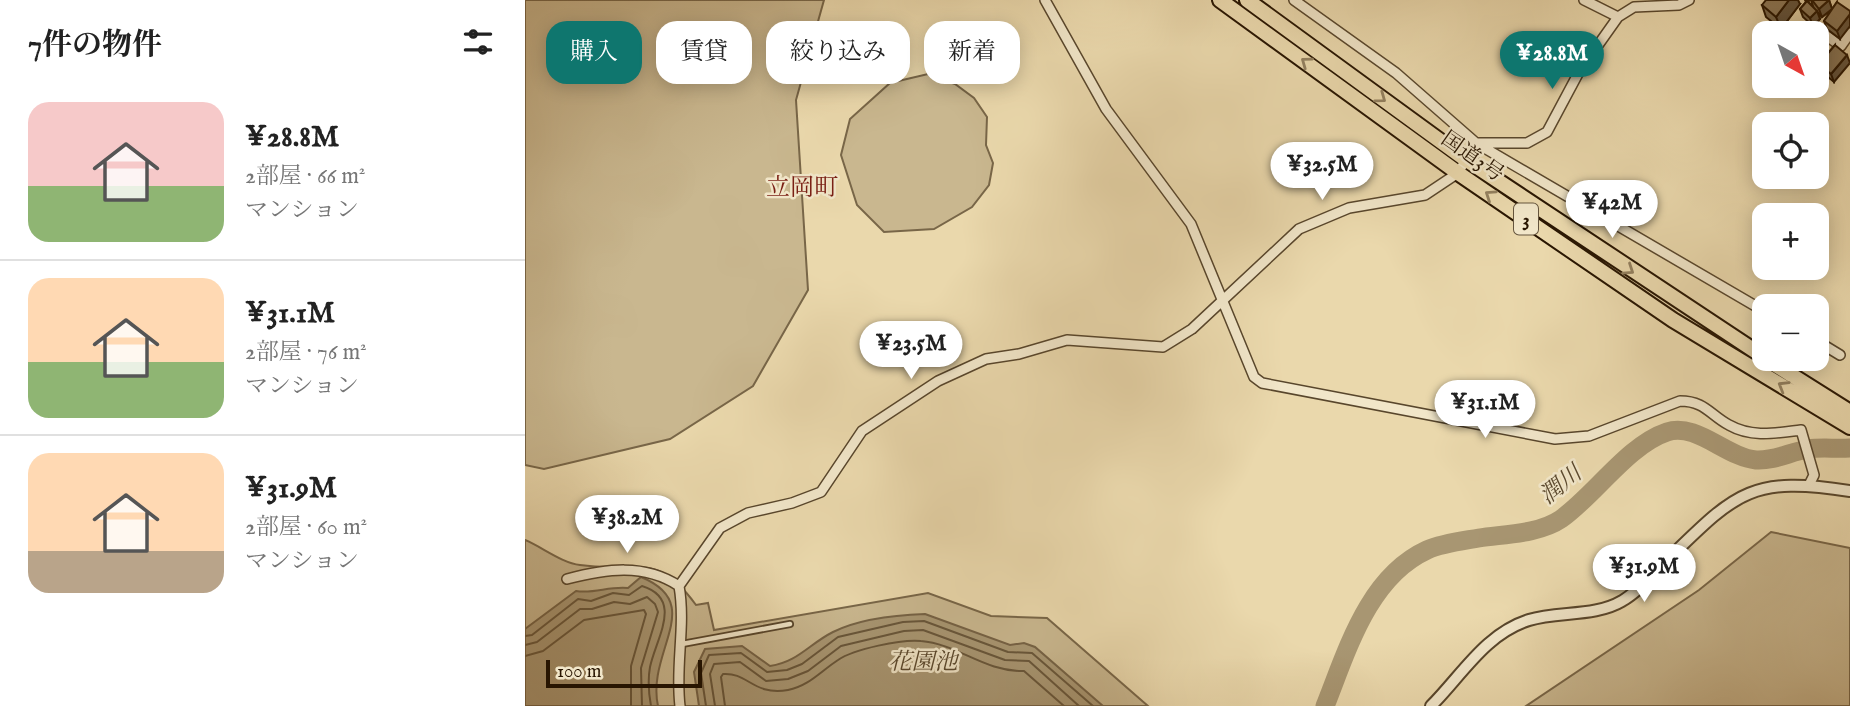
<!DOCTYPE html>
<html lang="ja">
<head>
<meta charset="utf-8">
<style>
  :root { --surface:#fff; --page:#f2f2f2; --text:#222; --muted:#767676; --line:#e0e0e0; --accent:#0f766e }
  body { margin:0; font-family:"IM FELL English","Noto Serif JP",serif; background:var(--page); color:var(--text); height:100vh; display:flex; flex-direction:column; font-size:26px; white-space:nowrap }
  * { box-sizing:border-box; margin:0 }
  p { font-size:23px; color:var(--muted) }
  .icon { flex:none; width:38px; height:38px; fill:none; stroke:currentColor; stroke-width:2; stroke-linecap:round; stroke-linejoin:round }
  .map { position:relative; flex:1; overflow:hidden }
  .panel { display:flex; flex-direction:column; background:var(--surface); width:525px }
  .panel>* { flex:none }
  .guide { position:absolute; left:21px; top:21px; width:665px; height:63px; display:flex; gap:14px }
  .needle { width:46px; rotate:140deg }
  .fabs { position:absolute; left:1227px; top:21px; display:grid; gap:14px }
  .fabs a { display:grid; place-items:center; width:77px; height:77px; border-radius:14px; background:var(--surface); box-shadow:0 4px 18px #0003; font-size:35px }
  .scale { position:absolute; left:21px; bottom:18px; width:156px; box-sizing:border-box; padding-left:7px; border:4px solid #281501; border-top:0; font-size:19px; line-height:24px; white-space:nowrap; color:#281501; -webkit-text-stroke:5px #f1e6c9; paint-order:stroke }
  .price { position:absolute; translate:-50% -60px; padding:0 16px; border-radius:24px; background:#fff; color:#222; font-size:23px; line-height:46px; filter:drop-shadow(0 2px 4px #0008) }
  .price::after { content:''; position:absolute; left:50%; top:42px; width:21px; height:16px; margin-left:-10px; background:inherit; clip-path:polygon(0 0,100% 0,50% 100%) }
  .price.current { background:var(--accent); color:#fff }
  ul { padding:0; list-style:none }
  li { display:flex; align-items:center; gap:21px; height:175px; padding:0 28px }
  li+li { border-top:2px solid var(--line) }
  li span { display:grid; place-items:center; flex:none; width:196px; height:140px; border-radius:21px; color:#555 }
  li>.icon { margin-inline-start:auto }
  span .icon { width:84px; height:84px; fill:#fffc; stroke-width:1 }
  li b { font-size:30px }
  h2 { display:flex; justify-content:space-between; align-items:center; height:84px; padding:0 28px; font-size:30px }
  .pill { padding:0 24px; border-radius:21px; background:var(--surface); box-shadow:0 4px 18px #0003; font-size:24px; line-height:63px }
  .pill.current { background:var(--accent); color:#fff }
  main { display:flex; flex:1; min-height:0 }
  .map>svg:first-child { display:block }
  .green { fill:#c9b78f; stroke:#786648; stroke-width:2 }
  .water { fill:#a89672; stroke:#756245; stroke-width:2 }
  .lines { fill:none; stroke-linecap:round; stroke-linejoin:round }
  .shore { stroke:#68563a; stroke-width:2 }
  .river { stroke:#a89672; stroke-width:19 }
  .service-casing { stroke:#58462c; stroke-width:8 }
  .minor-casing { stroke:#58462c; stroke-width:12 }
  .tertiary-casing { stroke:#58462c; stroke-width:14 }
  .trunk-casing { stroke:#281501; stroke-width:18 }
  .service { stroke:#f1e6c9; stroke-width:4.5 }
  .minor { stroke:#f1e6c9; stroke-width:9 }
  .tertiary { stroke:#f1e6c9; stroke-width:10 }
  .trunk { stroke:#ead8ac; stroke-width:14 }
  .wall { fill:#79694d; stroke:#281501; stroke-width:2 }
  .shaded-wall { fill:#63553f; stroke:#281501; stroke-width:2 }
  .building { fill:#8d7a5a; stroke:#281501; stroke-width:2 }
  .oneway { stroke:#93805f }
  .labels { text-anchor:middle; stroke-width:5; stroke-linejoin:round; paint-order:stroke }
  .shield { fill:#f1e6c9; stroke:#64543d; stroke-width:2 }
  .shield-label { font-size:19px; font-weight:bold; fill:#281501 }
  .street-label { font-size:21px; fill:#281501; stroke:#f1e6c9 }
  .water-label { font-size:23px; font-style:italic; fill:#5b492e; stroke:#f1e6c9 }
  .quarter-label { font-size:24px; fill:#7a1f14; stroke:#f1e6c9 }
</style>
</head>
<body>
<main>
<section class="panel">
<h2>7件の物件<svg class="icon" aria-label="filters" viewBox="0 0 24 24"><path d="M4 7h16M4 17h16"/><circle cx="9" cy="7" r="2"/><circle cx="15" cy="17" r="2"/></svg></h2>
<ul>
<li><span style="background:linear-gradient(#f6c9c9 60%,#8fb573 0)"><svg class="icon" aria-label="home" viewBox="0 0 24 24"><path d="M3 11l9-7 9 7M6 9v11h12V9"/></svg></span><div><b>¥28.8M</b><p>2部屋 · 66 m²</p><p>マンション</p></div></li>
<li><span style="background:linear-gradient(#ffd9b3 60%,#8fb573 0)"><svg class="icon" aria-label="home" viewBox="0 0 24 24"><path d="M3 11l9-7 9 7M6 9v11h12V9"/></svg></span><div><b>¥31.1M</b><p>2部屋 · 76 m²</p><p>マンション</p></div></li>
<li><span style="background:linear-gradient(#ffd9b3 70%,#b9a48a 0)"><svg class="icon" aria-label="home" viewBox="0 0 24 24"><path d="M3 11l9-7 9 7M6 9v11h12V9"/></svg></span><div><b>¥31.9M</b><p>2部屋 · 60 m²</p><p>マンション</p></div></li>
</ul>
</section>
<div class="map">
<svg width="1325" height="706" viewBox="0 0 1325 706">
  <rect width="100%" height="100%" fill="#ead8ac"/>
  <filter id="stains"><feTurbulence type="fractalNoise" baseFrequency=".00286" numOctaves="4"/><feColorMatrix values="0 0 0 0 .2 0 0 0 0 .09 0 0 0 0 .02 0 0 0 .5 -.17"/></filter>
  <radialGradient id="worn" r=".72"><stop offset=".6" stop-color="#630" stop-opacity="0"/><stop offset="1" stop-color="#630" stop-opacity=".3"/></radialGradient>
  <!-- green -->
  <path class="green" d="M0,0H299L271,100L283,290L228,386L145,439L19,469L0,465Z
    M403,74L430,84L449,98L462,117L461,145L468,163L464,185L447,207L409,229L359,232L332,205L316,155L325,119L365,83Z
    M1246,532L1325,548V706H1001L1174,590Z
    M0,540C17,547 37,563 55,565C113,573 131,550 171,605L183,603L189,630L403,593L466,616L522,618L623,706H0Z"/>
  <!-- water -->
  <path class="water" d="M116,577C182,604 121,651 133,706H0V629L51,591C69,594 84,586 103,588Z
    M400,614L485,645L499,643L510,647L578,706H174L169,672L180,649L217,646L245,666C273,662 284,644 308,632C334,619 371,615 400,614Z"/>
  <g class="lines">
    <!-- shore -->
    <path class="shore" d="M0,636L7,635L53,599L66,601L88,593L104,595L117,586C159,599 131,638 125,667C123,678 124,695 126,706
      M0,645L12,642L55,609H67L89,602L105,604L122,597L130,604L133,612L116,668L117,706
      M0,656L18,651L59,620L119,610L121,614L106,666V706
      M181,706L176,673L184,655L216,653L242,672L262,670L277,664L313,637L378,622L399,621L483,652L507,653L568,706
      M190,706L185,674L189,664L215,662L241,681L263,679L283,671L316,646L379,631L398,630L480,660L504,661L554,706
      M200,706L196,677L198,674C223,672 228,696 263,690C284,686 296,671 313,660C329,649 377,639 396,641C433,644 459,672 499,671L539,706"/>
    <!-- river -->
    <path class="river" d="M800,706C822,651 843,577 902,550C918,543 937,541 954,538C980,534 1014,534 1036,519C1070,495 1103,445 1142,432C1171,422 1201,457 1231,460C1250,461 1265,452 1283,449C1296,447 1311,449 1325,448"/>
    <defs>
      <path id="service" d="M157,644L265,624"/>
      <path id="minor" d="M520,0L581,109L666,224L729,377L737,383L1030,439L1064,436L1155,401C1180,401 1185,415 1204,425C1227,438 1251,433 1276,430L1289,475L1284,485
        M769,0L871,73L951,143L1239,311
        M1059,0L1093,17
        M1293,30L1316,46L1325,33
        M951,143H1002L1022,132L1054,72L1093,17L1109,7L1154,5L1164,0
        M1292,341L1315,355
        M42,579C81,569 119,563 154,586
        M155,706C150,666 161,626 154,586L195,528L223,513L267,503L296,492L337,431L413,381L461,359L494,354L542,340L638,347L667,329L774,229L824,208L900,195L933,173L951,143"/>
      <path id="tertiary" d="M906,706C937,675 960,634 1004,620C1033,611 1070,617 1097,601C1113,592 1127,575 1140,562C1210,494 1224,475 1325,491"/>
      <path id="trunk" d="M695,0L933,173L1148,320L1325,427
        M722,0L940,159L1239,357
        M1241,359L1325,412"/>
    </defs>
    <!-- service casing -->
    <use href="#service" class="service-casing"/>
    <!-- minor casing -->
    <use href="#minor" class="minor-casing"/>
    <!-- tertiary casing -->
    <use href="#tertiary" class="tertiary-casing"/>
    <!-- trunk casing -->
    <use href="#trunk" class="trunk-casing"/>
    <!-- service -->
    <use href="#service" class="service"/>
    <!-- minor -->
    <use href="#minor" class="minor"/>
    <!-- tertiary -->
    <use href="#tertiary" class="tertiary"/>
    <!-- trunk -->
    <use href="#trunk" class="trunk"/>
  </g>
  <!-- wall -->
  <path class="wall" d="M1280,0H1285L1283,2L1288,6L1286,0H1304L1307,9L1297,17L1293,12L1295,19L1288,26L1278,17L1275,9L1281,2Z
    M1312,2L1315,39L1302,29L1299,21Z
    M1275,4L1256,29L1241,17L1237,5Z
    M1310,45L1309,82L1297,72L1294,64Z"/>
  <!-- shaded-wall -->
  <path class="shaded-wall" d="M1264,0H1273L1275,4L1256,29L1251,17Z
    M1304,0L1307,9L1297,17L1294,9Z
    M1292,11L1295,19L1288,26L1285,18Z
    M1325,14V26L1315,39L1312,31Z
    M1322,55L1325,63L1309,82L1306,74Z"/>
  <!-- building -->
  <path class="building" d="M1241,0H1264L1251,17L1237,5Z
    M1287,0H1304L1294,9Z
    M1282,1L1292,11L1285,18L1275,9Z
    M1312,2L1325,11V14L1312,31L1299,21Z
    M1310,45L1322,55L1306,74L1294,64Z"/>
  <!-- one-way arrows -->
  <defs><path id="oneway-chevron" d="M-2-3.5L2.5 0L-2 3.5" fill="none" stroke-width="1.6" stroke-linecap="round" stroke-linejoin="round" transform="scale(1.75)"/></defs>
  <g class="oneway">
    <use href="#oneway-chevron" transform="translate(781 62) rotate(-144)"/>
    <use href="#oneway-chevron" transform="translate(856 98) rotate(36)"/>
    <use href="#oneway-chevron" transform="translate(965 195) rotate(-146)"/>
    <use href="#oneway-chevron" transform="translate(1104 270) rotate(34)"/>
    <use href="#oneway-chevron" transform="translate(1258 386) rotate(-149)"/>
  </g>
  <g class="labels">
    <!-- shield labels -->
    <rect class="shield" x="989" y="203.5" width="24" height="31" rx="5"/>
    <g class="shield-label">
      <text x="1001" y="226">3</text>
    </g>
    <!-- street labels -->
    <g class="street-label">
      <text transform="translate(948 156) rotate(35)" y="7">国道3号</text>
    </g>
    <!-- water labels -->
    <g class="water-label">
      <text transform="translate(1035 484) rotate(-39)" y="8">潤川</text>
      <text x="398" y="669">花園池</text>
    </g>
    <!-- quarter labels -->
    <g class="quarter-label">
      <text x="277" y="195">立岡町</text>
    </g>
  </g>
  <rect width="100%" height="100%" filter="url(#stains)"/>
  <rect width="100%" height="100%" fill="url(#worn)"/>
</svg>
<div class="fabs">
<a><svg class="needle" viewBox="-14 -14 28 28"><path d="M0-13l5 13h-10z" fill="#e53935"/><path d="M0 13l5-13h-10z" fill="#767676"/></svg></a>
<a><svg class="icon" aria-label="locate" viewBox="0 0 24 24"><circle cx="12" cy="12" r="6"/><path d="M12 2v4M12 18v4M2 12h4M18 12h4"/></svg></a>
<a>+</a>
<a>−</a>
</div>
<div class="scale">100 m</div>
<b class="price current" style="left:1027px;top:91px">¥28.8M</b>
<b class="price" style="left:797px;top:202px">¥32.5M</b>
<b class="price" style="left:1087px;top:240px">¥42M</b>
<b class="price" style="left:386px;top:381px">¥23.5M</b>
<b class="price" style="left:960px;top:440px">¥31.1M</b>
<b class="price" style="left:102px;top:555px">¥38.2M</b>
<b class="price" style="left:1119px;top:604px">¥31.9M</b>
<div class="guide">
<a class="pill current">購入</a>
<a class="pill">賃貸</a>
<a class="pill">絞り込み</a>
<a class="pill">新着</a>
</div>
</div>
</main>
</body>
</html>
